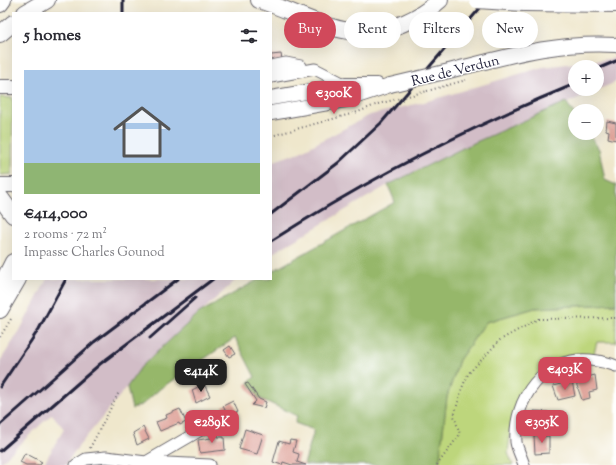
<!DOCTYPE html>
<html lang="en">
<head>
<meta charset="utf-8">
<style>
  :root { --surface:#fff; --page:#f2f2f3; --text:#2b2b33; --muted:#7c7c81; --line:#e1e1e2; --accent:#d1495b }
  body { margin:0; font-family:"Sorts Mill Goudy",serif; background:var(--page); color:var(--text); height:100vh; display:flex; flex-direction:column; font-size:15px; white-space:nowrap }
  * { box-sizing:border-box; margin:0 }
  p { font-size:13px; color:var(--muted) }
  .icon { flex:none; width:22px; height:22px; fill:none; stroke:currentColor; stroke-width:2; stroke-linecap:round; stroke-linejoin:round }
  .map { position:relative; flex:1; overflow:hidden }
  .side { position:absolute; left:12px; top:12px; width:260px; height:268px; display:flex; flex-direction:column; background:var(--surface); border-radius:0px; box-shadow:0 4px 16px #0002 }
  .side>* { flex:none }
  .guide { position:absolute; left:284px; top:12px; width:272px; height:36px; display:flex; gap:8px }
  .tools { position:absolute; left:568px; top:60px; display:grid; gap:8px }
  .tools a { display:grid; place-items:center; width:36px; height:36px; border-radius:50%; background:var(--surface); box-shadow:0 4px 16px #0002; font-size:20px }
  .price { position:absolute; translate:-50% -34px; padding:0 9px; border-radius:8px; background:var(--accent); color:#fff; font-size:13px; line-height:26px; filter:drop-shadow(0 1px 2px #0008) }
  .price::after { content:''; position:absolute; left:50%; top:24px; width:12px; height:9px; margin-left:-6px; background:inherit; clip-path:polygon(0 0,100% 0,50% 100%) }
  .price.selected { background:#222; color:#fff }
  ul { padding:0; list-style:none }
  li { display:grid; align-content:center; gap:8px; height:212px; padding:0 12px }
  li+li { border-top:1px solid var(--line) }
  li span { display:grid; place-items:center; height:124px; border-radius:0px; color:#555 }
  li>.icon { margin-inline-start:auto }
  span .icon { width:72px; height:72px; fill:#fffc; stroke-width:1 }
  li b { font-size:17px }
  h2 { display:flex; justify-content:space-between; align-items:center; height:48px; padding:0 12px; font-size:17px }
  .pill { padding:0 14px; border-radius:18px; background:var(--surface); box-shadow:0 4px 16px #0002; font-size:14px; line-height:36px }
  .pill.selected { background:var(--accent); color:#fff }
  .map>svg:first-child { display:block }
  .industrial { fill:#d2bdc7; fill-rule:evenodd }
  .green { fill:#bdd67b; stroke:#707c5b }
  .forest { fill:#96b76b; stroke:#5c6c53 }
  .building { fill:#db998e }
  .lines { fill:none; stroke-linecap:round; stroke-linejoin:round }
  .minor-casing { stroke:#6a676e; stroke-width:13 }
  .major-casing { stroke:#6a676e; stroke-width:16 }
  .highway-casing { stroke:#6a676e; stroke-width:18 }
  .path { stroke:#6a676e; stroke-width:2; stroke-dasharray:1 3; stroke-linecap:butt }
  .minor { stroke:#fff; stroke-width:11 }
  .major { stroke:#fff; stroke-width:14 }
  .highway { stroke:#fff; stroke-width:16 }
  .rail { stroke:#22223b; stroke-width:3 }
  .major-bridge-casing { stroke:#6a676e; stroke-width:16; stroke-linecap:butt }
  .highway-bridge-casing { stroke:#6a676e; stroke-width:18; stroke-linecap:butt }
  .path-bridge { stroke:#6a676e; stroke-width:2; stroke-dasharray:1 3; stroke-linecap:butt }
  .major-bridge { stroke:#fff; stroke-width:14 }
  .highway-bridge { stroke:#fff; stroke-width:16 }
  .labels { text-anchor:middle; stroke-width:3; stroke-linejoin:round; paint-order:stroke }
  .street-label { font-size:14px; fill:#22223b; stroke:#fff }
</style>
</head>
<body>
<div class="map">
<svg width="616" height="465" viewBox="0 0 616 465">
  <rect width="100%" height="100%" fill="#fff"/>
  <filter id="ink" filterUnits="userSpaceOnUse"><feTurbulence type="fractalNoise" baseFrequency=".025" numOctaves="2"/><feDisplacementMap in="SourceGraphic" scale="8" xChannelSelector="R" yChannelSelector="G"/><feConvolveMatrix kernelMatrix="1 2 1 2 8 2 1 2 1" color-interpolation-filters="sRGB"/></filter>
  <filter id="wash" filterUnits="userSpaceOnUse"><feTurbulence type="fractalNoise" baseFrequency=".012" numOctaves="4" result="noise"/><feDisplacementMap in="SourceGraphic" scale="16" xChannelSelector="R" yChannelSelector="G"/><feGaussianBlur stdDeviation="0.9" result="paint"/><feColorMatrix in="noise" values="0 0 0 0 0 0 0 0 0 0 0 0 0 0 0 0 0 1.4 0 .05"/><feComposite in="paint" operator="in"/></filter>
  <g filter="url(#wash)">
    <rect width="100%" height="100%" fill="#efe7cc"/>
    <!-- industrial -->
    <path class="industrial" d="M616,58V82L467,146L388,185L271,254V162L300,152L370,115L428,101L543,67ZM575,67H597V89H575Z
      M47,279H237L141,367L127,387L74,452L66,465H43L64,429L52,414L0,463V361L19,332Z"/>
    <!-- green -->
    <path class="green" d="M0,97L13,98L12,174L0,175Z
      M616,304V342H597L593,357L539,375L511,428L508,453L513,465H439L447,397L459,360L486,322L535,308Z"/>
    <!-- forest -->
    <path class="forest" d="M566,102L575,115V133H588L599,149L605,180L616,185V304L535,308L486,322L459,360L447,397L439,465H304L314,430L295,423L297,416L259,398L248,382L255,377L235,338L161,388L143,404L132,409L127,387L141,367L199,313L259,279H271V272L395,202L388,185L467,146Z"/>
    <g id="blocks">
      <!-- building -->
      <path class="building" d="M281,54L283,65L271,82V55Z
        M607,121L616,123V140L608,138L609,131L606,130Z
        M230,346L235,354L229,357L224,350Z
        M595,375L597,390L589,392L590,398L582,400L575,380Z
        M572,381L575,396L558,400L553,386Z
        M248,383L259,399L266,402L264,408L252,405L256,401L245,384Z
        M204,384L210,396L196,403L192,390Z
        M233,401L238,412L227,417L223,413L225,410L223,406Z
        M180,409L186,422L180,425L179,423L160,431L156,422L167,418L166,415Z
        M534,411L548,412L549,421H554V429L534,431Z
        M143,427L149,439L137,445L133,433Z
        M245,429L263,435L257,454L239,449Z
        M211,434H218V437H224L225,450L200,453L198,440L211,438Z
        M541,434V436H549V453L535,454L534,435Z
        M290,440L296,441L293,452L299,454L297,462L306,465H292L283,462L282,465L273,462L279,441L289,444Z
        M25,453L42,462L40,465H26L20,462Z"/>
    </g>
  </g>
  <g filter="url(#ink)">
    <use href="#blocks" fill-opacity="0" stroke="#6a676e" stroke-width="1"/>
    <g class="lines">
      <defs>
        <path id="minor" d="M271,66L286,63L301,66
          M271,77L315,69L346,85
          M146,462L211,424
          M76,465L86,459L106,457L146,462L210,465
          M524,465C522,458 517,449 516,442C513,399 544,356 590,360C600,361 607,362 616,366"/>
        <path id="major" d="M449,71C505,57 557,41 616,45
          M0,87H13
          M271,98L346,85H377
          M271,113L345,100L390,85
          M0,185H13"/>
        <path id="highway" d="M259,0C310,16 350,48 404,23C418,17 429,10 440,0
          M524,3L616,4
          M0,4L3,0
          M25,13L47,0
          M0,34L13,23
          M0,197L13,215
          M0,288L13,262
          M0,310L18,279"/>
      </defs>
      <!-- minor casing -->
      <use href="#minor" class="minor-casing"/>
      <!-- major casing -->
      <use href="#major" class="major-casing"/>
      <!-- highway casing -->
      <use href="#highway" class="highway-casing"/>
      <!-- path -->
      <path class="path" d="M427,91L466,80
        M271,136L358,112L378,104
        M0,337L11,319
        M90,448L119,392
        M437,465L460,434L454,416L462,388L468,374L500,340L538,319L616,318"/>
      <!-- minor -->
      <use href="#minor" class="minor"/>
      <!-- major -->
      <use href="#major" class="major"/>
      <!-- highway -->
      <use href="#highway" class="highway"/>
      <!-- rail -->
      <path class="rail" d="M123,13V0
        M597,69L616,61
        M271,214L338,163L381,123L487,0
        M271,241C368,179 469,127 575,84
        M150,338L195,298
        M0,387L39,329L66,279
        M0,425L94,342L178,279
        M0,451L100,364L213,279"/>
      <defs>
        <path id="major-bridge" d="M390,85L449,71"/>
        <path id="highway-bridge" d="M477,0L524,3"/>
      </defs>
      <!-- major-bridge casing -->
      <use href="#major-bridge" class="major-bridge-casing"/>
      <!-- highway-bridge casing -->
      <use href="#highway-bridge" class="highway-bridge-casing"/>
      <!-- path-bridge -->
      <path class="path-bridge" d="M378,104L427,91"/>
      <!-- major-bridge -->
      <use href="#major-bridge" class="major-bridge"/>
      <!-- highway-bridge -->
      <use href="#highway-bridge" class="highway-bridge"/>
    </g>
  </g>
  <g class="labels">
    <!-- street labels -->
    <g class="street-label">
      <text transform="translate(455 70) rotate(-14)" y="5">Rue de Verdun</text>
    </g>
  </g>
</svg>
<div class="tools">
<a>+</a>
<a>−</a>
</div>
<b class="price" style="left:334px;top:115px">€300K</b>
<b class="price" style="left:565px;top:391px">€403K</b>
<b class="price selected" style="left:201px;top:393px">€414K</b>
<b class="price" style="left:212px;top:444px">€289K</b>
<b class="price" style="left:542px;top:444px">€305K</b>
<div class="guide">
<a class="pill selected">Buy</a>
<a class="pill">Rent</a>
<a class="pill">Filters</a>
<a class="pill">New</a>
</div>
<section class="side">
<h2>5 homes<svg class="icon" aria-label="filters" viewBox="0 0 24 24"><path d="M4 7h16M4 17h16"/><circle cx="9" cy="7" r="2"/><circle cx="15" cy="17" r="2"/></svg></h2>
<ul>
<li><span style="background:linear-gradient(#a9c7e8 75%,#8fb573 0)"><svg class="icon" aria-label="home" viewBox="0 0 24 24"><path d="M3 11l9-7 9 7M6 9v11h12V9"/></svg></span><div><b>€414,000</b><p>2 rooms · 72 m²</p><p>Impasse Charles Gounod</p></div></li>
</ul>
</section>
</div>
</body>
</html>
